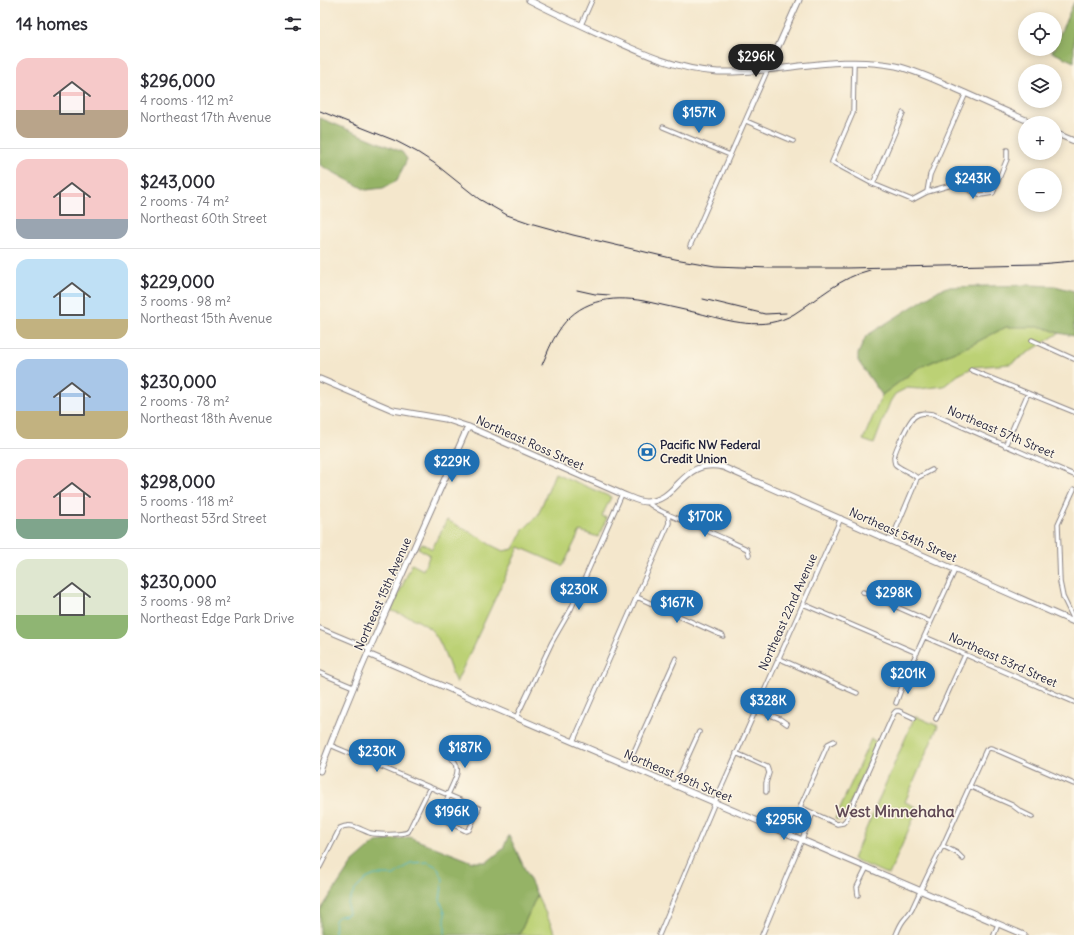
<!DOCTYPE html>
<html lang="en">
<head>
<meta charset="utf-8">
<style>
  :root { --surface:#fff; --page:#f7f7f7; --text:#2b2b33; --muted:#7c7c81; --line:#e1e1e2; --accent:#1f6fb2 }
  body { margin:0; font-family:Delius,sans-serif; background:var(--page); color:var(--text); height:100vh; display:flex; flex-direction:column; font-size:15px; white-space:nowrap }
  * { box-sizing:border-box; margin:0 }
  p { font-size:13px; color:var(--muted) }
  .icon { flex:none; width:22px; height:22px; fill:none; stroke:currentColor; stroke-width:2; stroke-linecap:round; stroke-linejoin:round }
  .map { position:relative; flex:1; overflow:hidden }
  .drawer { display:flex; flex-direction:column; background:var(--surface); width:320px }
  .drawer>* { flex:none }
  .controls { position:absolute; left:698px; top:12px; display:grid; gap:8px }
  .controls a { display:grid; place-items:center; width:44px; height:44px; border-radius:50%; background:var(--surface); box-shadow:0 2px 10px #0003; font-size:20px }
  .price { position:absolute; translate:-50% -34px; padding:0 9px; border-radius:14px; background:var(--accent); color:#fff; font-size:13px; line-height:26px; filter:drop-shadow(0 1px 2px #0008) }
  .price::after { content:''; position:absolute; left:50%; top:24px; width:12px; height:9px; margin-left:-6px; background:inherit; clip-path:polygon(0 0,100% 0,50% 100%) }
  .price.current { background:#222; color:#fff }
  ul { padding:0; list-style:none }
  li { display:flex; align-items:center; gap:12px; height:100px; padding:0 16px }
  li+li { border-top:1px solid var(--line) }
  li span { display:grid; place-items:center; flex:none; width:112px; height:80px; border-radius:12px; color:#555 }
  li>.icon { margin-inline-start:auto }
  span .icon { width:48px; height:48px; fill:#fffc; stroke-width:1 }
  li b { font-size:17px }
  h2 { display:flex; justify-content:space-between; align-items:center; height:48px; padding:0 16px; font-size:17px }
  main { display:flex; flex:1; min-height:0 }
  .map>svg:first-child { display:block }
  .green { fill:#bcd174; stroke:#6f7a58 }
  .forest { fill:#95b366; stroke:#5c6a50 }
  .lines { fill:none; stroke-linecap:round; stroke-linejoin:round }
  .stream { stroke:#4cb6c9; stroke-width:1 }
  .street-casing { stroke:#8b8484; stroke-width:5.5 }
  .secondary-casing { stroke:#8b8484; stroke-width:7 }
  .street { stroke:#fff; stroke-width:3.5 }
  .secondary { stroke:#fff; stroke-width:5 }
  .rail { stroke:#22223b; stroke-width:1 }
  .labels { text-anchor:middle; stroke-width:3; stroke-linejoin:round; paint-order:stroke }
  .street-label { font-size:12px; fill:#22223b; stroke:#fcf5e5 }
  .poi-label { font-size:12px; font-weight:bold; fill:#22223b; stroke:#fcf5e5; text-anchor:start }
  .district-label { font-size:16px; font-weight:bold; fill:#614a56; stroke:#fcf5e5 }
</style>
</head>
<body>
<main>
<section class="drawer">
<h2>14 homes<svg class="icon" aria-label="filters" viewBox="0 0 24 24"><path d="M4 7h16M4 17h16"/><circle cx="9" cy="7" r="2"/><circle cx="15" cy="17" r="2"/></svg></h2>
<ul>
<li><span style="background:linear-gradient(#f6c9c9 65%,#b9a48a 0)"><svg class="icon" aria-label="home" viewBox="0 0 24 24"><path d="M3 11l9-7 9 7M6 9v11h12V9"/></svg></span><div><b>$296,000</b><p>4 rooms · 112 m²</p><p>Northeast 17th Avenue</p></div></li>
<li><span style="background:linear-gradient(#f6c9c9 75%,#9aa5b1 0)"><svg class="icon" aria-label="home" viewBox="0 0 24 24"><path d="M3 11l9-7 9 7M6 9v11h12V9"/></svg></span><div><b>$243,000</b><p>2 rooms · 74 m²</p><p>Northeast 60th Street</p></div></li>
<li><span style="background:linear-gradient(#bfe0f5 75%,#c2b280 0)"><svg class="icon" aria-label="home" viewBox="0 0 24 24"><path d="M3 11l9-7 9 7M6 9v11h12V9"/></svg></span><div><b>$229,000</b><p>3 rooms · 98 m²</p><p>Northeast 15th Avenue</p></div></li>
<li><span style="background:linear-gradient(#a9c7e8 65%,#c2b280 0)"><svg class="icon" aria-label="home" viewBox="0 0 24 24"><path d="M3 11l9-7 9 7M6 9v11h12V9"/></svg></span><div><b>$230,000</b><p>2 rooms · 78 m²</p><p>Northeast 18th Avenue</p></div></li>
<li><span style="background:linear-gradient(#f6c9c9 75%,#7fa58c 0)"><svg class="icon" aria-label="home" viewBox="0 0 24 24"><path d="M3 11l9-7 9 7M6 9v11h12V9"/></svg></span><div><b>$298,000</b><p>5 rooms · 118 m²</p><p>Northeast 53rd Street</p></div></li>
<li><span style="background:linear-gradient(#dfe7d0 70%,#8fb573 0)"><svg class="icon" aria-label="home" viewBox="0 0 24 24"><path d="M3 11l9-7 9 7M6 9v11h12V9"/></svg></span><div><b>$230,000</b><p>3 rooms · 98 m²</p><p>Northeast Edge Park Drive</p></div></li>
</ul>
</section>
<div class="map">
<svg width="754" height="935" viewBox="0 0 754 935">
  <rect width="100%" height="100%" fill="#fcf5e5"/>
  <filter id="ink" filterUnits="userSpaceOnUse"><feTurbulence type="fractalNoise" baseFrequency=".025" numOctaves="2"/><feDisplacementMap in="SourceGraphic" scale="8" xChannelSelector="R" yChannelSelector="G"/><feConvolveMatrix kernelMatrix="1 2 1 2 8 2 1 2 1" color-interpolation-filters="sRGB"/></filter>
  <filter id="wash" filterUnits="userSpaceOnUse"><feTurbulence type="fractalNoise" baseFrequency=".012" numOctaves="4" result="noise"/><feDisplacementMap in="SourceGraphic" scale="16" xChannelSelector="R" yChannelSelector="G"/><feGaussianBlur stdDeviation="0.9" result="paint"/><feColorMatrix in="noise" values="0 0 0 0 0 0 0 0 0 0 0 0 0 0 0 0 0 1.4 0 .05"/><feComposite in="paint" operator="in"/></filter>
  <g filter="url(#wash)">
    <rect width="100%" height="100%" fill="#f4e7cc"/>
    <!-- green -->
    <path class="green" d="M705,326L723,327L739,333L690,364L654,367L638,375L624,386L599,389L587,388L575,394L570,402L554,444L543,440L562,395L598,368L651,345L686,327Z
      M235,473L291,497L282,516L287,518L278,537L260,531L243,566L199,547L136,683C130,670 122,641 113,632C105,622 84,614 71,611L92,564L103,570L110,555L98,548L102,543L112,549L127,520L163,539L169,544L183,551L193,549L203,530L218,515Z
      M595,716L618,726L585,802L598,808L569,875L533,859Z
      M551,739L555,741L556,745L525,815L520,820L515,819Z
      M217,895L236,935H199Z"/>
    <!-- forest -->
    <path class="forest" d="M754,2V62L732,52L733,49H735V45Z
      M0,118L82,152L87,159L77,181L63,188L46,190L0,165Z
      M709,285L735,286L754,291V336L739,333L723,327H686L651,345L598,368L562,395L538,361V354L546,336L619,290L627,287Z
      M189,835L217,895L199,935H0V911L32,863L56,842L89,837L153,862H167L183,849Z"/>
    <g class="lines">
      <!-- stream -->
      <path class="stream" d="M15,935C15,924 11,916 27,915L28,913V903L35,890L46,879L55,875H74L90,863L108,862L117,867L123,879L120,900L125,913V935"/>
    </g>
  </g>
  <g filter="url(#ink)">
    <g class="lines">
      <defs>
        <path id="street" d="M261,25L272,0
          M534,62L533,113L512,162L553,184L592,200L607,192L635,184L661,195L673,193L687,159V150
          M426,121L473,141
          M343,127L410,155
          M553,184L583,113
          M607,192L610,175L646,93
          M370,246L448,69
          M712,340L754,359
          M651,370L754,412
          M685,446L708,393
          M597,478L612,470
          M754,489L738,524L740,582L743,597L754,620
          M327,502C338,512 353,516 366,522C387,530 407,540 427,549L429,555
          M571,541L595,484L597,478C590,471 581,470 575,464C574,461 574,460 574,457C575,450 589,421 594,417C600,412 606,413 613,414L754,475
          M543,592L611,622
          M317,597L403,636
          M483,604L597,653
          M0,628L50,649
          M605,637L754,702
          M458,658L537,693
          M0,673L33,687
          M576,703L586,676L635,570
          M436,709L460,719L467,724
          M196,718L232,642L251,609L302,494
          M616,719L645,655
          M514,741L508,744L480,807L517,824L523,823L526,820L574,713L576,711H579L594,718
          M253,742L349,523L348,514
          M10,745L159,808L149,830L146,831L122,819V812L129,795
          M122,749C126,756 131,757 135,762C142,771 131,786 128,795
          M416,753L447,767L449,773L446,783V792
          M308,765L356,658
          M355,785L379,732
          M649,786L692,805L700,811L712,817
          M623,846L637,853L643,859
          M0,867L20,828C31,822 39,829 50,833C58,835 81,835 88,832L110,787
          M538,895L537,887L547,867
          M339,935L395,802L521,518
          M442,935L493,813
          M576,935C578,930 580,925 583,921C586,917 590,913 592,909C602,887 612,865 623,845L666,750L670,748L674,749L754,784
          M674,935L678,924"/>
        <path id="secondary" d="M209,0C232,12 256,23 280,34C317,51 356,70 398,72C457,74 517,54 576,66C597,71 616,80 636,89C661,100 687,112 713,123
          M448,69L479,0
          M735,133L754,141
          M0,379L73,410L125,419L149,427L302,494C310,497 318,502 326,502C360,501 360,458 403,467L754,622
          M48,654L704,935
          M0,771C44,656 96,544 146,431L149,427"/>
      </defs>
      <!-- street casing -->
      <use href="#street" class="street-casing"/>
      <!-- secondary casing -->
      <use href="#secondary" class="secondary-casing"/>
      <!-- street -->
      <use href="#street" class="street"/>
      <!-- secondary -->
      <use href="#secondary" class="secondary"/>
      <!-- rail -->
      <path class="rail" d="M0,111L76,141L97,152L114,163L159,199L187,215L210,223L253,235L355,259L395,266L449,268H526L719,264L754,261
        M257,290L275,294L290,295
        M383,299L445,314L466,313
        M222,365C227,354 231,342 238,332C257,300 291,295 324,301C342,305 360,309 378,313C409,321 444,332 474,314C499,298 521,277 550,270"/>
    </g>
  </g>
  <!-- icons -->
  <defs>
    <symbol id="bank-ring" viewBox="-11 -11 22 22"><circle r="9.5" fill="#fcf5e5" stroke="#1f6fb2" stroke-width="1.5"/><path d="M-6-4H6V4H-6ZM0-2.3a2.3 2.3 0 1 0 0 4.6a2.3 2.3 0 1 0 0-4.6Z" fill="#1f6fb2"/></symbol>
  </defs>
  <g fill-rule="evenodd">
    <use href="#bank-ring" x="317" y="442" width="20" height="20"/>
  </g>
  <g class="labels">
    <!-- street labels -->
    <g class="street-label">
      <text transform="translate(681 432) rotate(23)" y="4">Northeast 57th Street</text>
      <text transform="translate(210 443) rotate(24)" y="4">Northeast Ross Street</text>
      <text transform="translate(583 535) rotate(24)" y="4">Northeast 54th Street</text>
      <text transform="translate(63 594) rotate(-66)" y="4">Northeast 15th Avenue</text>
      <text transform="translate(468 612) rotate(-66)" y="4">Northeast 22nd Avenue</text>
      <text transform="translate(683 660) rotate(24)" y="4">Northeast 53rd Street</text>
      <text transform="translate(358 776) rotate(23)" y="4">Northeast 49th Street</text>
    </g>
    <!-- poi labels -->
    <g class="poi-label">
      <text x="340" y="449">Pacific NW Federal<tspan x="340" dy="14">Credit Union</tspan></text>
    </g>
    <!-- district labels -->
    <g class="district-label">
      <text x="575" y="817">West Minnehaha</text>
    </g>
  </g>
</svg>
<div class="controls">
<a><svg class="icon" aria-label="locate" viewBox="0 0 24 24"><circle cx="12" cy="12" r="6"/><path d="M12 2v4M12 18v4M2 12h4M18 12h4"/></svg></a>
<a><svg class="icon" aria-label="layers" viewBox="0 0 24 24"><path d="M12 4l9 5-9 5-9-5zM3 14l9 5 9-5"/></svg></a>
<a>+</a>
<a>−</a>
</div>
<b class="price current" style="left:436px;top:78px">$296K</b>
<b class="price" style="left:379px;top:134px">$157K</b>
<b class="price" style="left:653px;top:200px">$243K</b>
<b class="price" style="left:132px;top:483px">$229K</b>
<b class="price" style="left:385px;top:538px">$170K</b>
<b class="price" style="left:259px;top:611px">$230K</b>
<b class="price" style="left:574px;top:614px">$298K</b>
<b class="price" style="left:357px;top:624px">$167K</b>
<b class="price" style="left:588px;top:695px">$201K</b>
<b class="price" style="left:448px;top:722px">$328K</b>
<b class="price" style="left:145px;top:769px">$187K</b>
<b class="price" style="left:57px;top:773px">$230K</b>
<b class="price" style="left:132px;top:833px">$196K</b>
<b class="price" style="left:464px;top:841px">$295K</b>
</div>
</main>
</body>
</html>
